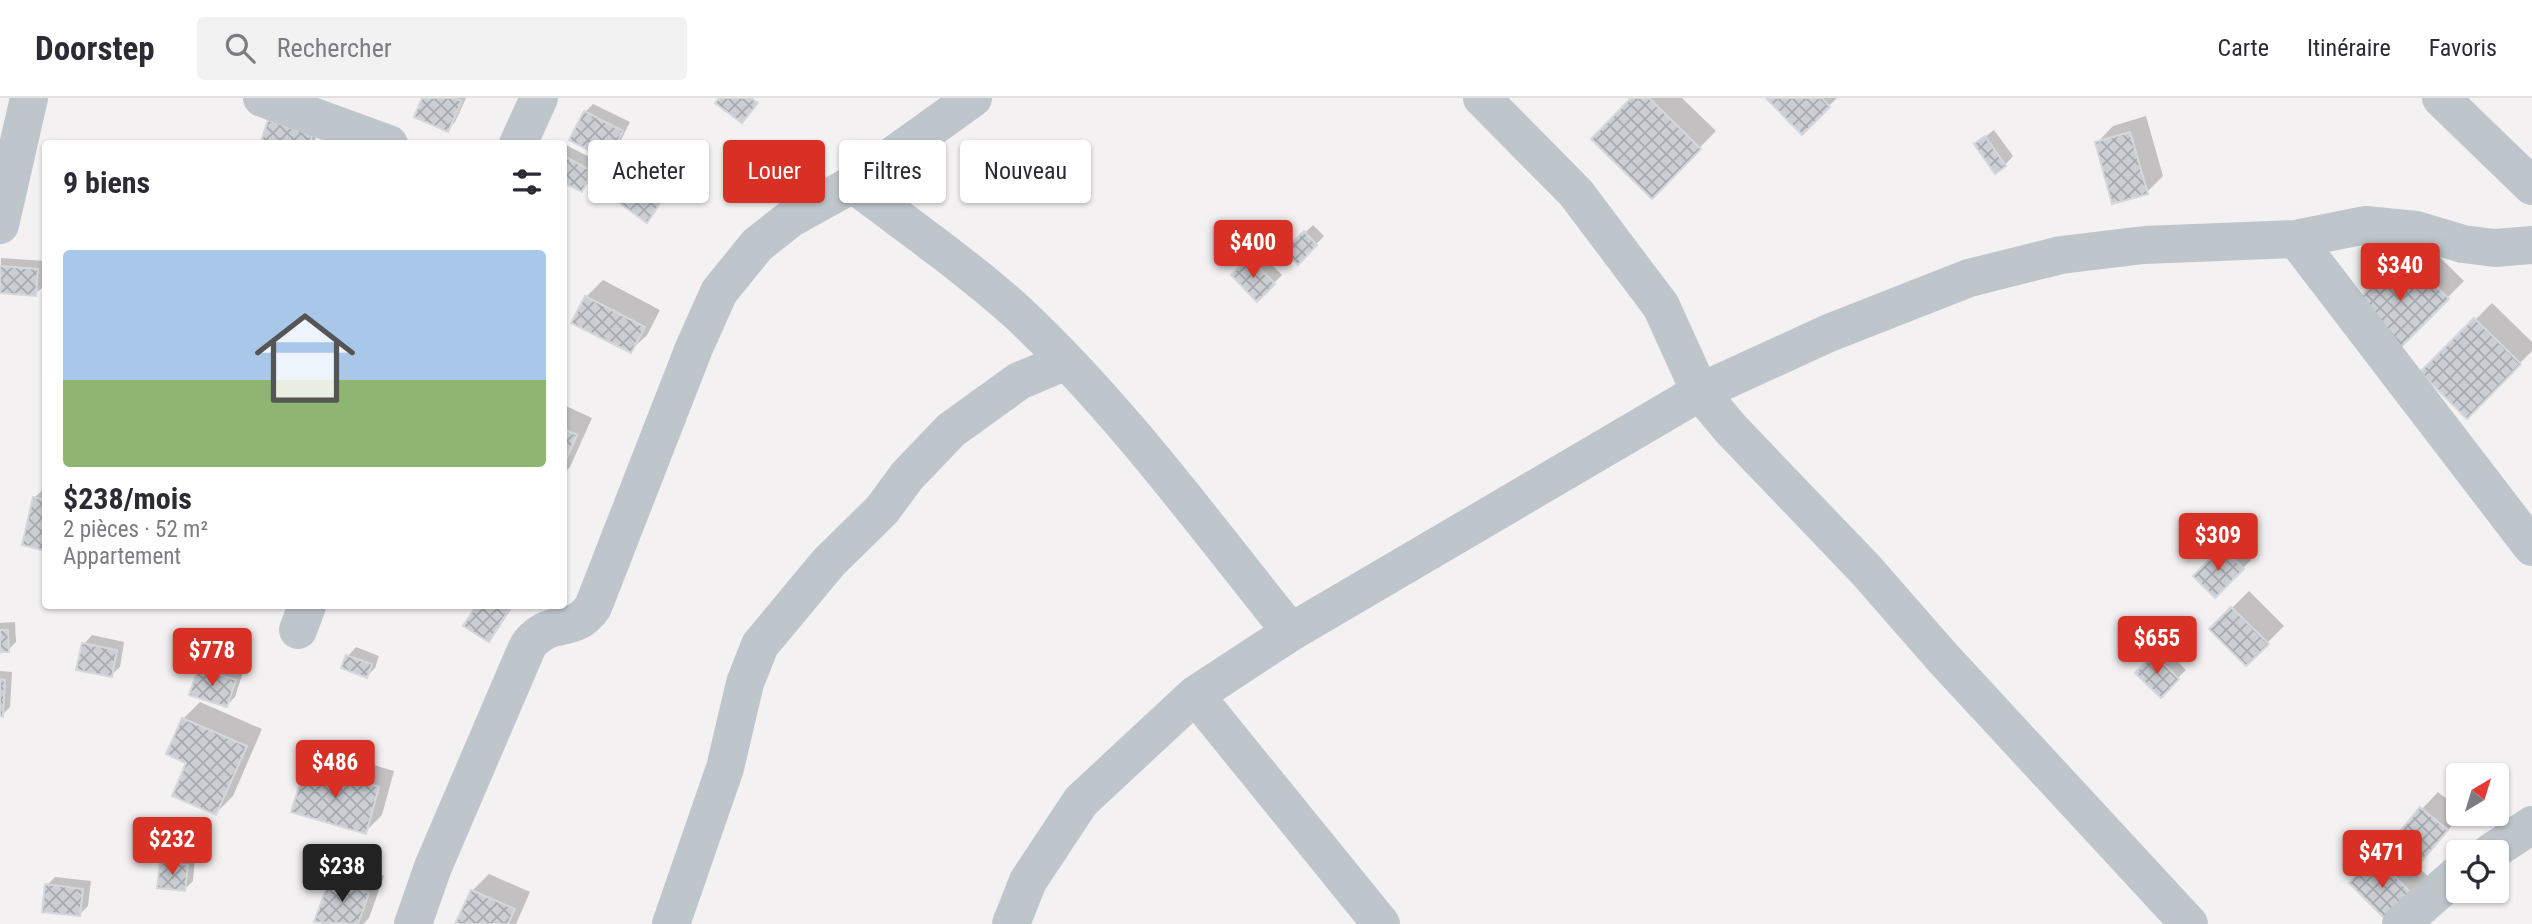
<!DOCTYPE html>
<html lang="fr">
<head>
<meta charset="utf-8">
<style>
  :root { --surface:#fff; --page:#f2f2f3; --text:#2b2b33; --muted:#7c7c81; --line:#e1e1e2; --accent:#d93025 }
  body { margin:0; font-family:"Roboto Condensed",sans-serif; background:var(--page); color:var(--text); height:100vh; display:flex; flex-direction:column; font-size:26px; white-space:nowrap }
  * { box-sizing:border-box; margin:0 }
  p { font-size:23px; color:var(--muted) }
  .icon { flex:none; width:38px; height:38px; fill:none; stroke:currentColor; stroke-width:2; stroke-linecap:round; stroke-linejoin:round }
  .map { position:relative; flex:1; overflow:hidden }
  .details { position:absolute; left:42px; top:42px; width:525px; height:469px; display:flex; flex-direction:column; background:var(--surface); border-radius:7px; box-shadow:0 2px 5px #0004 }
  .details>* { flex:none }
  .guide { position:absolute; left:588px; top:42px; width:665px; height:63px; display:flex; gap:14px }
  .needle { width:46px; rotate:38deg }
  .controls { position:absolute; left:2446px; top:665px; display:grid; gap:14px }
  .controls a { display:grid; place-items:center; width:63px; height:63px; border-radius:7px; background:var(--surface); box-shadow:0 2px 5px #0004; font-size:35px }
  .price { position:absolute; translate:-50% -60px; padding:0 16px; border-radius:7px; background:var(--accent); color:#fff; font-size:23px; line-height:46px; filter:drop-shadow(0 2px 4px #0008) }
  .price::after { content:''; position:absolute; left:50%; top:42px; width:21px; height:16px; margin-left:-10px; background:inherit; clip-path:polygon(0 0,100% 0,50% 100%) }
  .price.on { background:#222; color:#fff }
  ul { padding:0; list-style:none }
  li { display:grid; align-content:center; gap:14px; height:371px; padding:0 21px }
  li span { display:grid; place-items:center; height:217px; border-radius:7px; color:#555 }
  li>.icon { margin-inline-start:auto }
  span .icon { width:126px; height:126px; fill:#fffc; stroke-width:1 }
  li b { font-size:30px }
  h2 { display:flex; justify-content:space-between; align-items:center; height:84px; padding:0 21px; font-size:30px }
  .chip { padding:0 24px; border-radius:7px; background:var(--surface); box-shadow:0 2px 5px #0004; font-size:24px; line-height:63px }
  .chip.on { background:var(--accent); color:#fff }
  header { display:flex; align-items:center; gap:42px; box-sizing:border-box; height:98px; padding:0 35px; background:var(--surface); border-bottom:2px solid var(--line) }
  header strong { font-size:33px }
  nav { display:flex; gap:38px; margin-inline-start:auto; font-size:24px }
  .search { width:490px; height:63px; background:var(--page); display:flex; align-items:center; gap:18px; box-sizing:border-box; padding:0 24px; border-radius:7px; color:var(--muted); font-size:26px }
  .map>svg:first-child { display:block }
  .shadow { fill:#0003 }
  .building { fill:url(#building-cross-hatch); stroke:#d5d8db; stroke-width:2 }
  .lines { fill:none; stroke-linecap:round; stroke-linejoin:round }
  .minor { stroke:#bec6cc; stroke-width:38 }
</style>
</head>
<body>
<header>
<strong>Doorstep</strong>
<div class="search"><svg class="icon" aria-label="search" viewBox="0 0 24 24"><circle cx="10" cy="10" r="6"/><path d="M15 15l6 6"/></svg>Rechercher</div>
<nav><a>Carte</a><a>Itinéraire</a><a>Favoris</a></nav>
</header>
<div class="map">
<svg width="2532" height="826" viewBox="0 0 2532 826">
  <defs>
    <pattern id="building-cross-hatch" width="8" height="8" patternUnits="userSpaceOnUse" patternTransform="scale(1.75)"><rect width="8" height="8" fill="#cbced2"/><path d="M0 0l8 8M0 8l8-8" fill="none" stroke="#a7aaae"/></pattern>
  </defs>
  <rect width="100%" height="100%" fill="#f3f1f1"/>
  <!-- shadow -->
  <path class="shadow" d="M424,0H466L455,24L447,32Z
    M1634,0H1682L1716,33L1652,98Z
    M1768,0H1837L1802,34Z
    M593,6L630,24L616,52L608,60L585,14Z
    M2146,18L2163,78L2147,94L2097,45L2113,28Z
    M319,28L314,46H262Z
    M1994,32L2013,58L2005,67L1976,46Z
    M564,46L599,64L590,84L581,92L564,83Z
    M640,71L670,92L647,122L632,79Z
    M1313,127L1324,138L1298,165L1286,153Z
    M2421,141L2464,183L2396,251L2353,209Z
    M1258,152L1282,177L1257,202L1233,177Z
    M1,160L45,163L44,188L35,196L0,193Z
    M603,182L660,212L647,237L630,253L573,224L586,199Z
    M2492,205L2532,244V253L2467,318L2423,274Z
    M564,307L592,320L570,369L564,375Z
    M46,389V451L34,400Z
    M2231,442L2251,462L2215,498L2195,478Z
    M2249,493L2284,528L2246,566L2211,531Z
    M478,508H513L497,533L489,542L466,528Z
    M15,524L16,544L8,552H0V525Z
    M92,537L124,544L120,569L111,577L84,546Z
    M356,549L379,558L375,570L367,578L348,558Z
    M2163,549L2186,572L2161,597L2138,575Z
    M207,563L243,574L235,599L227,607L199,571Z
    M0,573L12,574L10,609L2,617H0Z
    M200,604L262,631L233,698L216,715L188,664L183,621Z
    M323,652L394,673L382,717L365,734L306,669Z
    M2438,694L2459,711V716H2462L2417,768L2432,782L2390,824L2352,785Z
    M170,756L195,760L193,783L185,791L162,764Z
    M348,765L384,778L369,820L363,826H323L316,823L331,781Z
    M489,776L530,794L516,826H457L472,793Z
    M55,779L91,783L88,808L79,817L47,787Z"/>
  <!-- building -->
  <path class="building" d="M422,0H455L462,3L448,34L414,19Z
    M719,0H751L758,5L742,25L715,5Z
    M1631,0H1649L1701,51L1652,101L1591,41Z
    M1766,0H1822L1830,9L1802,37Z
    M584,13L623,33L608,62L569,42Z
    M268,22L312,37L309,46H260Z
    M2130,34L2148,96L2112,106L2095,44Z
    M1985,38L2006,68L1995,76L1974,46Z
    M564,58L592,73L582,94L564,85Z
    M631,78L663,101L647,125L614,101Z
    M1304,133L1317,147L1298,167L1284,153Z
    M2404,156L2449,201L2396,254L2351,209Z
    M1249,159L1275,186L1257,204L1231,177Z
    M0,168L38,171L36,198L0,195Z
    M585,198L645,229L631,255L571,225Z
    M2474,220L2521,266L2467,321L2420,274Z
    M564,331L577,337L564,366Z
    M33,399L46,402V453L22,447Z
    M2222,449L2244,471L2215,500L2193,478Z
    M476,508H511L489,544L463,528Z
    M2231,509L2269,546L2246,568L2209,531Z
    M0,532H8L9,554H0Z
    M82,545L117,552L112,579L76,572Z
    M2154,556L2179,581L2161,600L2135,575Z
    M346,557L372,566L367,580L341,570Z
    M198,570L236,582L227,609L189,597Z
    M0,581L5,582L3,619L0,618Z
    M182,620L247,648L216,717L172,698L186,665L166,656Z
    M305,668L379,689L366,736L291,714Z
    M2420,709L2448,732L2412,775L2384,753Z
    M2375,758L2416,800L2390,826L2349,785Z
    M160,764L188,767L185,793L157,790Z
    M330,780L369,795L358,826L314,824Z
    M45,786L83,791L80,818L42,814Z
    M471,792L515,811L508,826H455Z"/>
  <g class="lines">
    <!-- minor -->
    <path class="minor" d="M262,0L389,46
      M1482,0L1576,95L1661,208L1700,294L1730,330L1866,472L1942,559L2189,826
      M2441,0L2532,88
      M518,46L539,0
      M853,86C908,128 966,168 1017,214C1118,308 1204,426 1291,534
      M0,127L29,0
      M2296,141L2532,449
      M298,532L307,508
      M1195,597L1381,826
      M2491,754L2532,727
      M413,826L433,769L523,559C526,552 529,544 535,540C555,521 574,536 593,509L694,250L719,194L757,147L790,121L853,86L973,0
      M671,826L725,670L745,585L760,547L829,464L882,412L907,378L951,332L1019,283L1066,263
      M1011,826L1028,783L1081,703L1195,597L1291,534L1700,294L1829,235L1969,180L2061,157L2144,147L2296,141L2366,127L2416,132L2463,146L2495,150L2532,147
      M2401,826L2459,775"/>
  </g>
</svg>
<div class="controls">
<a><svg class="needle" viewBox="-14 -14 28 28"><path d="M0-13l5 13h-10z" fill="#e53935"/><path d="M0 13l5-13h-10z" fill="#7c7c81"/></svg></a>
<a><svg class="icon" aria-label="locate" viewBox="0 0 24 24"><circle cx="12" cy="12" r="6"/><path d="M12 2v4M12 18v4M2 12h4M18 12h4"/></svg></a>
</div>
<b class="price" style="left:1253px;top:182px">$400</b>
<b class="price" style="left:2400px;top:205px">$340</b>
<b class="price" style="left:2218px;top:475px">$309</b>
<b class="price" style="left:2157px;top:578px">$655</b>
<b class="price" style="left:212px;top:590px">$778</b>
<b class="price" style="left:335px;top:702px">$486</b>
<b class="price" style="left:172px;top:779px">$232</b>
<b class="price" style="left:2382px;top:792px">$471</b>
<b class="price on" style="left:342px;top:806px">$238</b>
<div class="guide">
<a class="chip">Acheter</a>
<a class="chip on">Louer</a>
<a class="chip">Filtres</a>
<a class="chip">Nouveau</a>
</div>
<section class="details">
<h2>9 biens<svg class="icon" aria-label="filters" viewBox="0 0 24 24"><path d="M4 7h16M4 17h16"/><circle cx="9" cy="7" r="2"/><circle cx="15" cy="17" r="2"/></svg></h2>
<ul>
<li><span style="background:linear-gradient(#a9c7e8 60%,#8fb573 0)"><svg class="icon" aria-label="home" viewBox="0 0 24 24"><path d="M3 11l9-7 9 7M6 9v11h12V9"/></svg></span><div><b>$238/mois</b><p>2 pièces · 52 m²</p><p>Appartement</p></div></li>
</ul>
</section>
</div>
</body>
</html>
